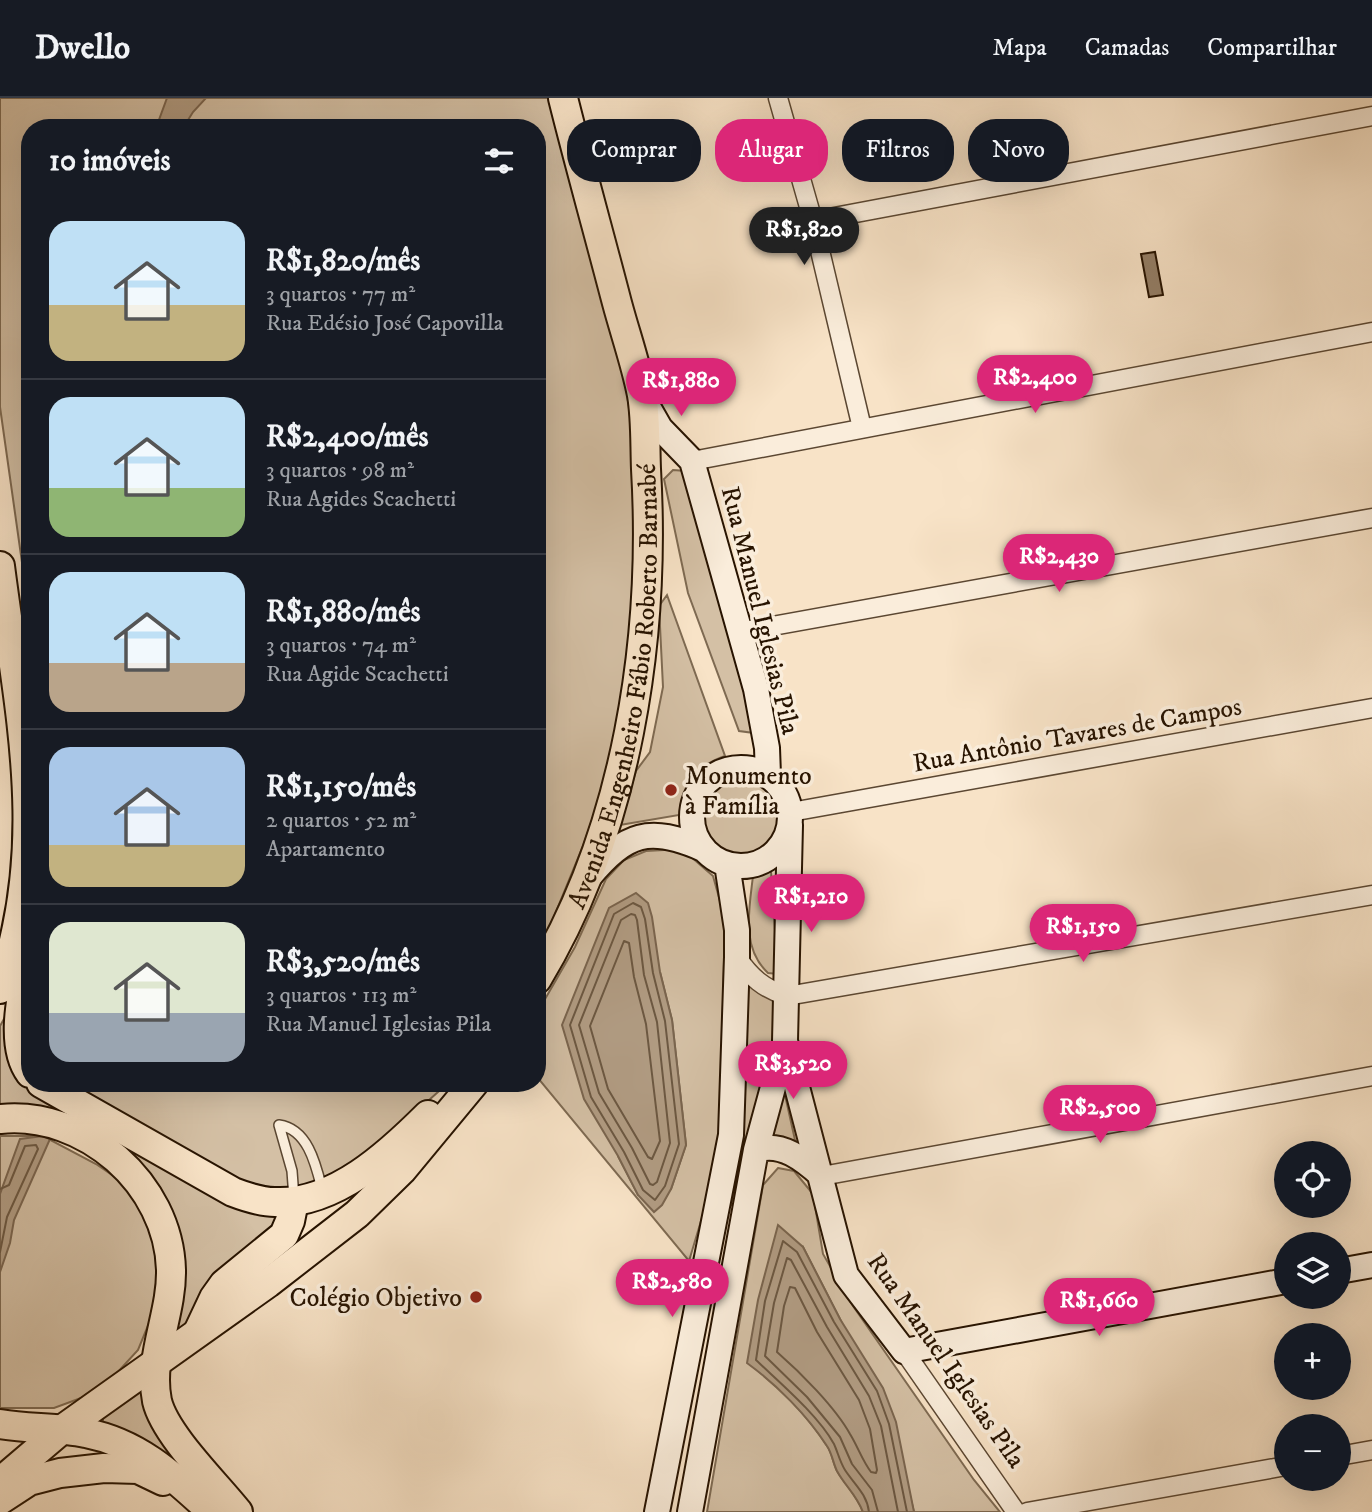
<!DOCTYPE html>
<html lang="pt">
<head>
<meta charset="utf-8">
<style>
  :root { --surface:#171b24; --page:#20242c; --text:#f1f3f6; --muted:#9ea1a6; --line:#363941; --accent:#db2777 }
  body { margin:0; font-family:"IM FELL DW Pica",serif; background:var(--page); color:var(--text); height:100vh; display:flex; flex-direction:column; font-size:26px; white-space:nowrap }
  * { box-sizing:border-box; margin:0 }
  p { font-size:23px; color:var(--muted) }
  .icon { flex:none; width:38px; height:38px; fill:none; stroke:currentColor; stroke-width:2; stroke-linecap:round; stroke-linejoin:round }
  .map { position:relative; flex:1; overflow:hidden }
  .details { position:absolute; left:21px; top:21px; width:525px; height:973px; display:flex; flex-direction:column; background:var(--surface); border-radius:28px; box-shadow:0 7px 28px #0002 }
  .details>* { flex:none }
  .hud { position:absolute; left:567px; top:21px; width:665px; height:63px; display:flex; gap:14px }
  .fabs { position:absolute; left:1274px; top:1043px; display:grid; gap:14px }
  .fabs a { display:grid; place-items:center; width:77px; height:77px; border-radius:50%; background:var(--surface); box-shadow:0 7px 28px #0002; font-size:35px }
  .price { position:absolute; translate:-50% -60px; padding:0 16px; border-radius:24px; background:var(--accent); color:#fff; font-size:23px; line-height:46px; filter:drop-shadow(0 2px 4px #0008) }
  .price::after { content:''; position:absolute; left:50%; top:42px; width:21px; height:16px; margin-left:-10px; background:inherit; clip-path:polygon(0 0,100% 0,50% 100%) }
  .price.active { background:#222; color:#fff }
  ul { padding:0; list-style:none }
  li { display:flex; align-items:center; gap:21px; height:175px; padding:0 28px }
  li+li { border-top:2px solid var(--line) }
  li span { display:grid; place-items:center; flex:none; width:196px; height:140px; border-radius:21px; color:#555 }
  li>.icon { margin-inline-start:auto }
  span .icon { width:84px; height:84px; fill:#fffc; stroke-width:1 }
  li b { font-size:30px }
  h2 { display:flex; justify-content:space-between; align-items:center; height:84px; padding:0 28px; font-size:30px }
  .tag { padding:0 24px; border-radius:28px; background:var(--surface); box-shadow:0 7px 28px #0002; font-size:24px; line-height:63px }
  .tag.active { background:var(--accent); color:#fff }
  header { display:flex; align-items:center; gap:42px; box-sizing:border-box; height:98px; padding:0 35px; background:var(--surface); border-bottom:2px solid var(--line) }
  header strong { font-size:33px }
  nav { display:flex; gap:38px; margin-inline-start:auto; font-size:24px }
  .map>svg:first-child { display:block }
  .green { fill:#d4c0a5; stroke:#7e6a52; stroke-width:2; fill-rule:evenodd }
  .water { fill:#b19c83; stroke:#7a654f; stroke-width:2 }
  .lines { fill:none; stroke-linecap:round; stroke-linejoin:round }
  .shore { stroke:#6c5842; stroke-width:2 }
  .building { fill:#947f67; stroke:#271300; stroke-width:2 }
  .lane-casing { stroke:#5b4732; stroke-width:12 }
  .street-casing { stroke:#5b4732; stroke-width:21 }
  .secondary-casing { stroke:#271300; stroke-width:28 }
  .primary-casing { stroke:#271300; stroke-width:32 }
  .lane { stroke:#faeddb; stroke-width:9 }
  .street { stroke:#faeddb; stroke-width:18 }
  .secondary { stroke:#faeddb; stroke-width:24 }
  .primary { stroke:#f8e3c7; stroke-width:28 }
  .poi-dot { fill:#8f2418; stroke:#faeddb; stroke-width:2.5 }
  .labels { text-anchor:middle; stroke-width:7; stroke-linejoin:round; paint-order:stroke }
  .street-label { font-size:26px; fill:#271300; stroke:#faeddb }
  .poi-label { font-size:26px; fill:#271300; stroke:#faeddb; text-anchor:start }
</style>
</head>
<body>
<header>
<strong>Dwello</strong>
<nav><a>Mapa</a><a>Camadas</a><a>Compartilhar</a></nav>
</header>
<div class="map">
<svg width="1372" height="1414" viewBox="0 0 1372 1414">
  <rect width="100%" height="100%" fill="#f8e3c7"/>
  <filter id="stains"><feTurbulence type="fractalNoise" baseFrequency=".00286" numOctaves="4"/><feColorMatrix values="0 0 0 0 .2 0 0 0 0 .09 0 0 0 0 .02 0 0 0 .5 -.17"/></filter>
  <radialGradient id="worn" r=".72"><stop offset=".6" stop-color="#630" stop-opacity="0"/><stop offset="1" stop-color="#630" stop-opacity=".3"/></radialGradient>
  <!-- green -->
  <path class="green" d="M0,0H553L625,281L637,370L631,541L609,674L583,748L551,826L537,851V30H30V521L0,309Z
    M673,372L686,373L692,385L754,635L739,633L688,495L664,381Z
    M667,497L725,658C694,669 685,684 685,716L620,727L636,673L650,654L663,589L659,508Z
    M703 717a39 39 0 1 1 78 0a39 39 0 1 1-78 0Z
    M682,751L713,778L725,821L720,1032L707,1103L689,1163L537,979V915L575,849L606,781L624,762L646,753ZM660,874L672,922L686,1047L671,1091L638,1097L618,1058Z
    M771,773L778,876L768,875C741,850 749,812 753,778Z
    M747,883L776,903L779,936L736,1108L731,1107L745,999Z
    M9,912L12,963L286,1116L195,1224L172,1239L145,1075L0,1012V928Z
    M58,985H448L409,1020L335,1079L290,1095L264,1096Z
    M783,988L795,1042L770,1041Z
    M0,1038H43L96,1066L128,1088L145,1114L155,1142L158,1174L154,1213L138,1252L116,1276L81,1300L54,1310H0Z
    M778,1070L794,1073L813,1096L823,1156L853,1208L974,1382L1000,1414H914L906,1381L840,1221L803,1149L748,1265C777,1287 807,1317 827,1348C832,1355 833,1365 837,1373C846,1388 856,1396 863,1414H707L763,1087Z
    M142,1290L206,1391C172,1362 147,1337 103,1325V1319Z"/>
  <!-- water -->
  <path class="water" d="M167,0H206L193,14L183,30H156Z
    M636,795L648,805L652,819L660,874L672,922L686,1047L671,1091L662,1107L654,1114L638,1097L618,1058L584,1001L562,927L609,810Z
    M43,1038L50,1041L14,1122L10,1145L0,1174V1096L20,1041Z
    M778,1127L803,1149L840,1221L883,1290L896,1324L914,1414H863C856,1396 845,1388 837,1373C833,1365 832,1355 827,1348C807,1317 777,1287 747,1265L758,1202Z"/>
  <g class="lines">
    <!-- shore -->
    <path class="shore" d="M633,805L641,809L645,821L653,875L665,923L679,1046L665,1088L655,1102L643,1092L624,1054L591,999L570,927L614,816Z
      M631,816L635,817L637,822L644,877L657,924L670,1045L657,1084L653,1087L650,1086L632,1050L599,995L579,927L621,822Z
      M624,843L629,845L634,879L646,926L660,1043L652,1061L648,1059L608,991L590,928Z
      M0,1091L9,1087L25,1048L36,1047L38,1051L7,1119L0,1154
      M790,1189L795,1190L817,1234L859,1302L870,1331L877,1372L876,1375L871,1374C862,1362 858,1349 850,1336C835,1309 800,1274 777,1254L784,1208Z
      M869,1414C867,1396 854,1386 845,1372C840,1364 838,1355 834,1346C818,1317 780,1285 756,1262L765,1203L783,1143L797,1154L834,1224L877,1293L889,1326L907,1414
      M878,1414L872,1392L852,1366L840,1339L807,1299L765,1258L774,1205L787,1160L791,1162L827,1229L869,1298L881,1328L898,1414"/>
  </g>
  <!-- building -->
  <path class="building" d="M1155,154L1163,197L1149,199L1141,156Z"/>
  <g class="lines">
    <defs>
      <path id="lane" d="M279,1027C308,1031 316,1067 322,1091
        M279,1027L292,1073L294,1100"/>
      <path id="street" d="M778,0L813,123L862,330
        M813,123L1372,18
        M692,363L1372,234
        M739,534L1372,420
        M791,714L1372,610
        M737,859C750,879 764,891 787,898L1372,797
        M822,1078L1372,978
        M904,1253L1016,1414
        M1339,1358L1372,1352
        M1027,1414L1286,1368"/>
      <path id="secondary" d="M644,302L660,330L692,363L756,591L767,650L768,677
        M692 719a49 49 0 1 1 98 0a49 49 0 1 1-98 0Z
        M790,727L785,943L846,1177L904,1253L1286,1183
        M589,779C626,735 649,727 703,751
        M756,1052C781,1043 804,1062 822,1078
        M1339,1173L1372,1167
        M657,1414L731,1037L737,859V832L727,766
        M690,1414L756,1052L785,945"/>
      <g id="primary">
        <path d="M0,468C19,616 51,745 0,891"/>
        <path d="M30,854C24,887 8,946 30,975"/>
        <path id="s1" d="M537,881C627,732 656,542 646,371C645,346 646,320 642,297C636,266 625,235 617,205C599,136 580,68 563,0"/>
        <path d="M41,985L233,1094C246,1099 261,1104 275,1104C334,1107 389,1056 428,1017"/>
        <path d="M0,1021C85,1012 169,1086 171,1172C172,1216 148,1259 157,1303C165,1337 216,1386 238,1414"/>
        <path d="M198,1234L214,1200L224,1186L284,1137L290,1123L294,1103"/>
        <path d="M0,1326C28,1331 58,1329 86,1335C139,1345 174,1379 212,1414"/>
        <path d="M0,1384L60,1333L268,1185L357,1116L402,1072L474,985"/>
        <path d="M0,1402L29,1383L60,1375L104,1370L138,1371L163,1383"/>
      </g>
    </defs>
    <!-- lane casing -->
    <use href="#lane" class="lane-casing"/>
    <!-- street casing -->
    <use href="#street" class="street-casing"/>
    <!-- secondary casing -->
    <use href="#secondary" class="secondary-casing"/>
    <!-- primary casing -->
    <use href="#primary" class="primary-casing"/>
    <!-- lane -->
    <use href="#lane" class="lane"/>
    <!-- street -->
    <use href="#street" class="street"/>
    <!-- secondary -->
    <use href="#secondary" class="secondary"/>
    <!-- primary -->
    <use href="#primary" class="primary"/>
  </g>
  <!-- markers -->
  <g class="poi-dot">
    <circle cx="671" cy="692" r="7"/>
    <circle cx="476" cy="1199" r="7"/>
  </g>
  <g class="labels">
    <!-- street labels -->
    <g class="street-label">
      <text transform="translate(761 512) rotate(76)" y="9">Rua Manuel Iglesias Pila</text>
      <text dy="9" stroke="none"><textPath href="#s1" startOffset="308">Avenida Engenheiro Fábio Roberto Barnabé</textPath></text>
      <text transform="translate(1077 636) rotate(-10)" y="9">Rua Antônio Tavares de Campos</text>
      <text transform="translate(947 1262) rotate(55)" y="9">Rua Manuel Iglesias Pila</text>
    </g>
    <!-- poi labels -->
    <g class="poi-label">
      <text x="685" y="686">Monumento<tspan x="685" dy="30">à Família</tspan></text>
      <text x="462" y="1208" text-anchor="end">Colégio Objetivo</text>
    </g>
  </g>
  <rect width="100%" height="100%" filter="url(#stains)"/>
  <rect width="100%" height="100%" fill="url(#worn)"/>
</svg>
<div class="fabs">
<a><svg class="icon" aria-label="locate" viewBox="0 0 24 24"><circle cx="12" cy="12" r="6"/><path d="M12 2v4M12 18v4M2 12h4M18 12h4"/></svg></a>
<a><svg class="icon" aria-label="layers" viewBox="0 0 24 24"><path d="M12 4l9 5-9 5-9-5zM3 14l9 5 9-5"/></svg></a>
<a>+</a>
<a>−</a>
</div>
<b class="price active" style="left:804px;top:169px">R$1,820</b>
<b class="price" style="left:1035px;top:317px">R$2,400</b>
<b class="price" style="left:681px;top:320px">R$1,880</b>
<b class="price" style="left:1059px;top:496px">R$2,430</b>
<b class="price" style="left:811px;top:836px">R$1,210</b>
<b class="price" style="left:1083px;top:866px">R$1,150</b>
<b class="price" style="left:793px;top:1003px">R$3,520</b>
<b class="price" style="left:1100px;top:1047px">R$2,500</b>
<b class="price" style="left:672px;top:1221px">R$2,580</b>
<b class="price" style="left:1099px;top:1240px">R$1,660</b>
<div class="hud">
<a class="tag">Comprar</a>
<a class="tag active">Alugar</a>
<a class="tag">Filtros</a>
<a class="tag">Novo</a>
</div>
<section class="details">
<h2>10 imóveis<svg class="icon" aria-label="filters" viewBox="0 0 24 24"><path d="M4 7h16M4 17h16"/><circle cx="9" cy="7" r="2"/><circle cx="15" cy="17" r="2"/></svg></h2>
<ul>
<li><span style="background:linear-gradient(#bfe0f5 60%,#c2b280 0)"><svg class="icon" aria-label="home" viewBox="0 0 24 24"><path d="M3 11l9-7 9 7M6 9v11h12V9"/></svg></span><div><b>R$1,820/mês</b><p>3 quartos · 77 m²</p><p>Rua Edésio José Capovilla</p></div></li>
<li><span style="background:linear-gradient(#bfe0f5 65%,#8fb573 0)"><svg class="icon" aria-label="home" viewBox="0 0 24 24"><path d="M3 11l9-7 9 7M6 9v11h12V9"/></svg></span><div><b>R$2,400/mês</b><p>3 quartos · 98 m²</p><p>Rua Agides Scachetti</p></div></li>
<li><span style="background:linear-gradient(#bfe0f5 65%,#b9a48a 0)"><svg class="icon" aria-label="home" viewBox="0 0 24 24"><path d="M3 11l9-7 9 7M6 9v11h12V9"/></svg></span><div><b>R$1,880/mês</b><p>3 quartos · 74 m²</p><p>Rua Agide Scachetti</p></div></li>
<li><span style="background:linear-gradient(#a9c7e8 70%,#c2b280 0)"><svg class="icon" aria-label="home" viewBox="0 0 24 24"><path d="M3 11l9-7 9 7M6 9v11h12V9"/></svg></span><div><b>R$1,150/mês</b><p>2 quartos · 52 m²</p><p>Apartamento</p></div></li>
<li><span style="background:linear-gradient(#dfe7d0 65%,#9aa5b1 0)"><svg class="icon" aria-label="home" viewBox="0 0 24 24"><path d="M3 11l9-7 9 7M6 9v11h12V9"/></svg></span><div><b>R$3,520/mês</b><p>3 quartos · 113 m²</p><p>Rua Manuel Iglesias Pila</p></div></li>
</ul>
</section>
</div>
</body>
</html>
